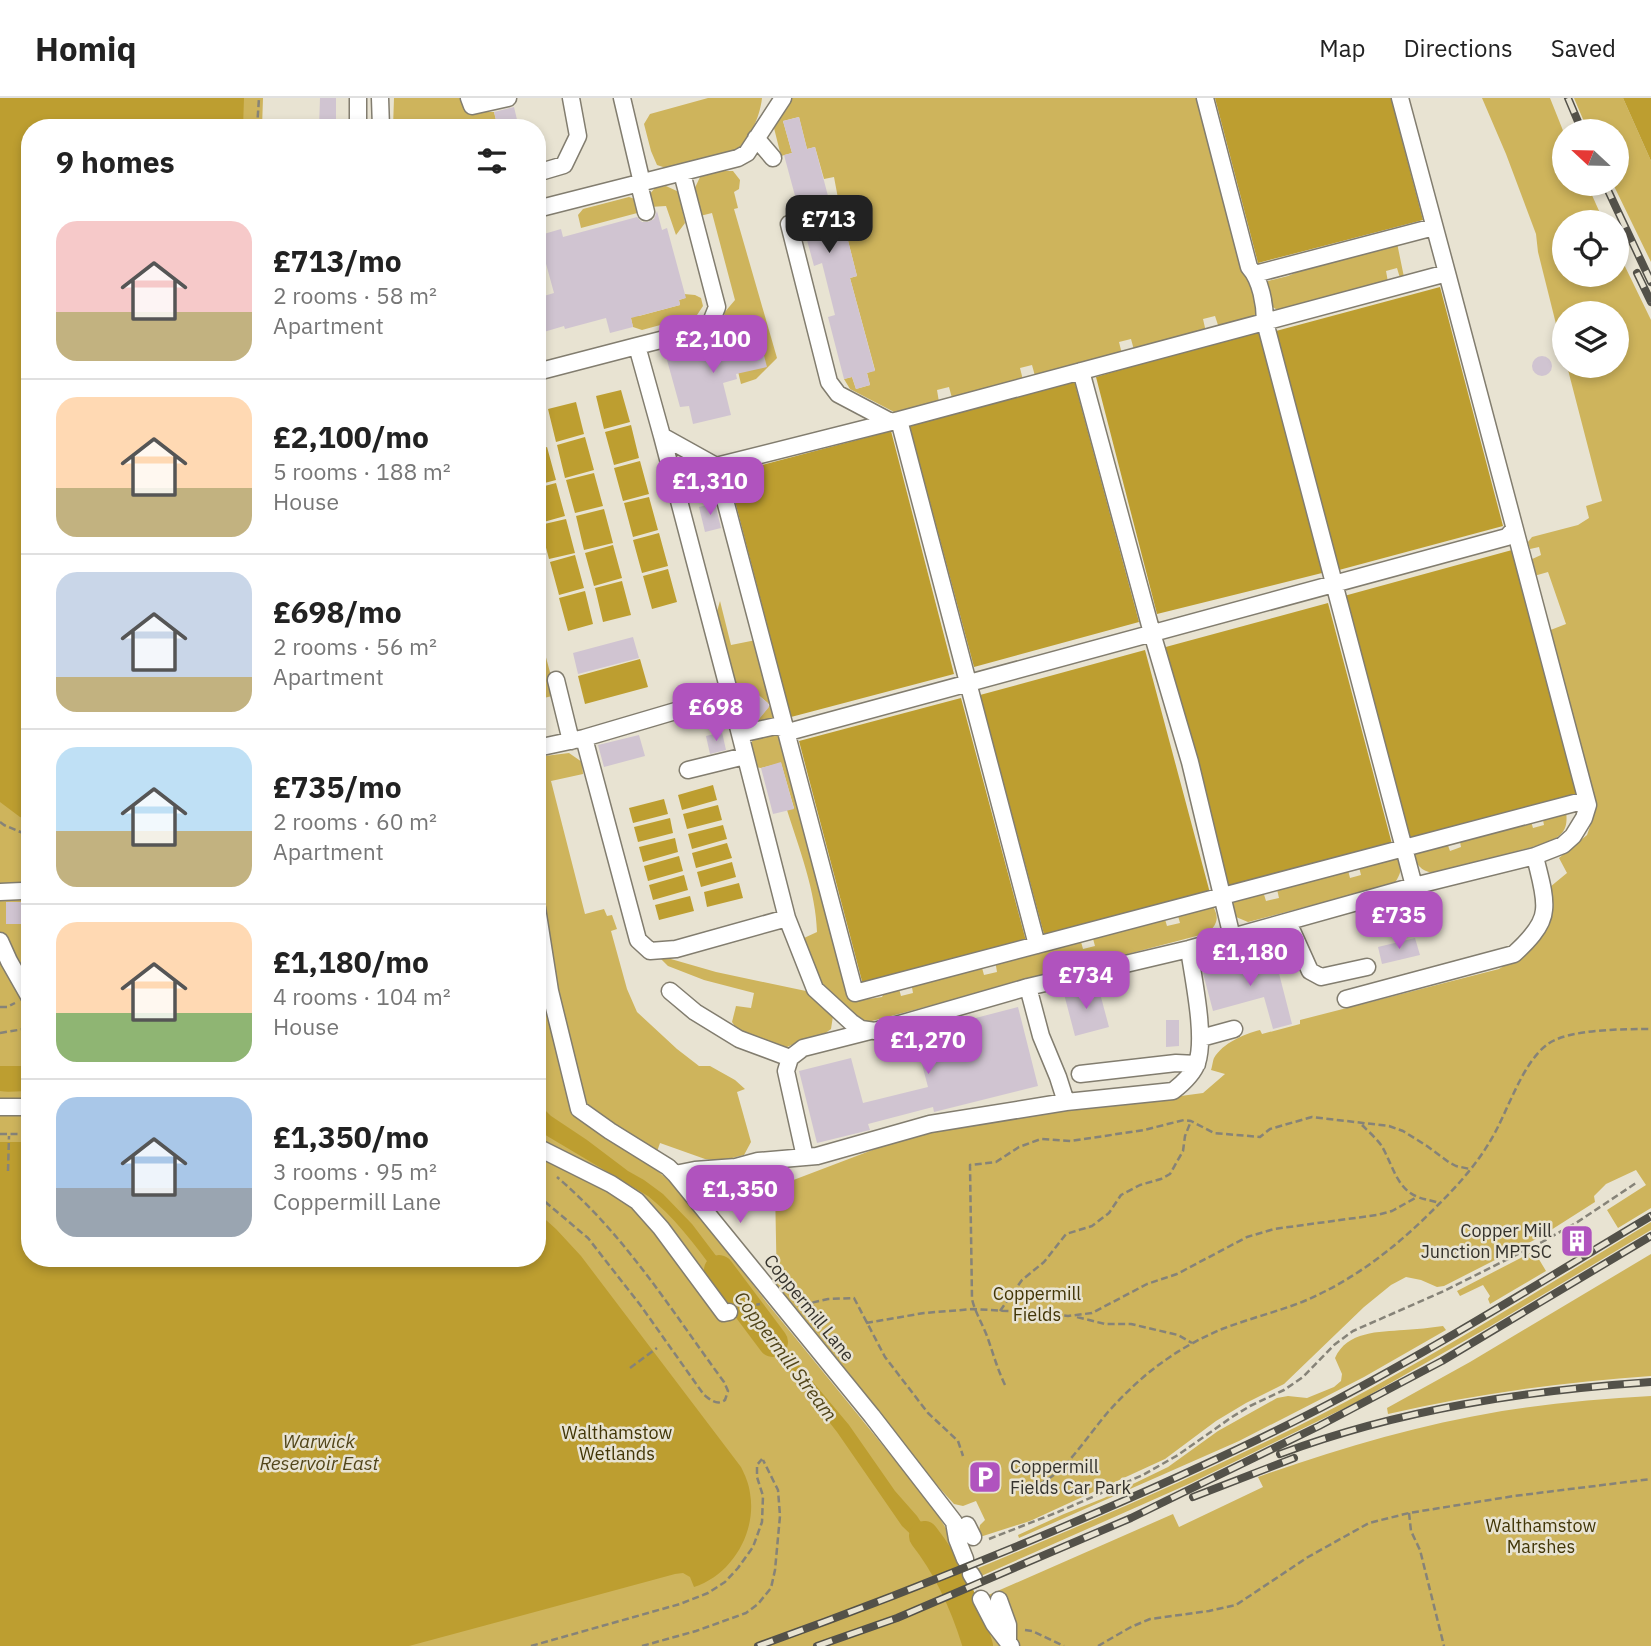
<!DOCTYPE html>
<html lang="en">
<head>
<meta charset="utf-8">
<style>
  :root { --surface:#fff; --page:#f2f2f2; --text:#222; --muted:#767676; --line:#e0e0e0; --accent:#b053be }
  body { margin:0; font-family:"IBM Plex Sans",sans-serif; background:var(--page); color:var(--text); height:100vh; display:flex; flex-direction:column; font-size:26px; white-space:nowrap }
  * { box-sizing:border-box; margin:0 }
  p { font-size:23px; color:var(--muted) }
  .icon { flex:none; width:38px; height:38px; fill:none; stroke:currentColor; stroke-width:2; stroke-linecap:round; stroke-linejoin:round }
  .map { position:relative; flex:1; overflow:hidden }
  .details { position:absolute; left:21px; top:21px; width:525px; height:1148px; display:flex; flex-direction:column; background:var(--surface); border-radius:28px; box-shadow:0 4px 10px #0003 }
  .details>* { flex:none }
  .needle { width:46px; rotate:292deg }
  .tools { position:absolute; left:1552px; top:21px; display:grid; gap:14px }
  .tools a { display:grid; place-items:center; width:77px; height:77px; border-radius:50%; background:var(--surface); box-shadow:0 4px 10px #0003; font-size:35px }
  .price { position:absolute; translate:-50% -60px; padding:0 16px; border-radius:14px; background:var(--accent); color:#fff; font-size:23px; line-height:46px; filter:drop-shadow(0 2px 4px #0008) }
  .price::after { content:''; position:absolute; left:50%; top:42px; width:21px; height:16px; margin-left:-10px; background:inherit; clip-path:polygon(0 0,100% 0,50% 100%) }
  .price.active { background:#222; color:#fff }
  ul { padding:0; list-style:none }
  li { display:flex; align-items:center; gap:21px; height:175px; padding:0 35px }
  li+li { border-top:2px solid var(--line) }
  li span { display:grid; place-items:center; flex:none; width:196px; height:140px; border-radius:21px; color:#555 }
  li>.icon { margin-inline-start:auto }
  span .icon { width:84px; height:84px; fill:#fffc; stroke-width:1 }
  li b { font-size:30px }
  h2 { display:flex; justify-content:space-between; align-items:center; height:84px; padding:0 35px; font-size:30px }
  header { display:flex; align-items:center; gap:42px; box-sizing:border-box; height:98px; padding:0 35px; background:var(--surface); border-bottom:2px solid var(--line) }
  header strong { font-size:33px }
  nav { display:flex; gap:38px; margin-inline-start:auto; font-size:24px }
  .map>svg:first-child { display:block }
  .green { fill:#ceb45c }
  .water { fill:#bd9e30 }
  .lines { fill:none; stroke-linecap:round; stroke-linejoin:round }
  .river { stroke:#bd9e30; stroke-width:30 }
  .building { fill:#d0c4d1 }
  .minor-casing { stroke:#827d6f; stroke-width:19 }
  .path { stroke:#868378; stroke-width:2.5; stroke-dasharray:7 3.5; stroke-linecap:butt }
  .minor { stroke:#fff; stroke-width:16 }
  .rail-casing { stroke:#535149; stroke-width:8 }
  .rail { stroke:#e8e3d2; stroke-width:5; stroke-dasharray:16; stroke-linecap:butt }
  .labels { text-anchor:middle; stroke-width:5; stroke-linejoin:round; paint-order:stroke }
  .poi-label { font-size:18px; fill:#34322c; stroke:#e8e3d2; text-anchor:end }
  .park-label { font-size:18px; fill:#413506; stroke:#e8e3d2 }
  .street-label { font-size:18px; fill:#34322c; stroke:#e8e3d2 }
  .water-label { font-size:19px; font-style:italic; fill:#514519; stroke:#e8e3d2 }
</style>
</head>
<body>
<header>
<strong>Homiq</strong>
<nav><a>Map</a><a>Directions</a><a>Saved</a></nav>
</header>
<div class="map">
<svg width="1651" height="1548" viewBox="0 0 1651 1548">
  <rect width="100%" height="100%" fill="#e8e3d2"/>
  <!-- green -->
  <path class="green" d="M0,0H263L262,30H30V1160H537V659L569,655L582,664L583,676L551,683L585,816L604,811L607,818L612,817L617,831L611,833L627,891L637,914L677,951L699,968H710L735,982L745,991L737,994L751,1044L744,1057L720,1063L705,1061L660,1045L652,1068L683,1095L767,1205L933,1409L953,1442L977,1502L1173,1416L1179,1429L1263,1389L1258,1379C1337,1351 1418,1327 1502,1313C1551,1305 1601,1301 1651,1298V1548H0Z
    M394,0H461L466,14H494L498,30H393Z
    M708,0H762C760,19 749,44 733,55L669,71L657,67L651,53L644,26L650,16Z
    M792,0H1201L1256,197L1259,218L1219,230L1215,218L1203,221L1206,234L1134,252L1131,241L1119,244L1122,256L1035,278L1032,267L1020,270L1023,282L952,300L949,289L937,292L939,304L896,315L850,291L844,281L852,279L856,291L870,287L867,275L875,272L850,180L857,178L840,111L834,79L824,81L815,49L807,51L799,19L783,23L792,55L781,58L774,30Z
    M1482,0H1550L1564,35V86H1587L1604,124H1564V177H1617V152L1651,222V1110L1618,1130L1607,1112L1646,1087L1636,1072L1606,1086L1594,1098L1595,1104L1540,1139L1444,1188L1437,1189L1421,1182L1406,1179L1391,1187L1364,1209L1284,1286L1246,1305L1216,1323L1165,1361L1030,1423L983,1438L978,1437L980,1427L985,1422L976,1403L963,1408L954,1406C892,1338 841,1259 777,1193L775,1089L875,1051L932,1031L1068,1011L1136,1004L1203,995L1225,976L1211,972C1212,969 1213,962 1214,960C1223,945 1244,936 1260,932L1262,936L1300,926V922L1499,871C1525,856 1545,844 1551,812C1552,805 1550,796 1550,789L1567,775L1559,760L1587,737L1597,708L1591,684L1566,609L1548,533L1566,526L1548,474L1534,478L1530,462L1541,457L1539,449L1530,451L1528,444L1532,439L1578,427L1589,420L1586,408L1602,403L1567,268H1617V215H1564V258L1538,154L1536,136L1506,56Z
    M1574,0H1623L1651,63V164L1613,86H1617V33H1588Z
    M720,73H733L740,82L739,91L734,94L738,110L734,111L777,260L756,281L741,286L724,215L735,202L712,115L700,118L694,92L700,79Z
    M666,88L679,94L685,125L676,137L666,108L650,109L648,98L655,90Z
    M629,99L638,102L641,114L581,130L578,117L583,111Z
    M1397,145L1404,179L1400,180L1397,170L1386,173L1388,184L1279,213L1271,208L1266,190L1268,183L1288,178L1307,170Z
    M684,196L695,197L701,200L703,208L697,217L642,232L633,229L630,216L639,218L680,207L679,202L685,200Z
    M720,503L731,547L756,542L776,621L764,624L758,622L770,607L755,594L742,609L716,517Z
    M543,548L556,597L544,600L537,608V549Z
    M772,635L780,637L852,896L862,902L882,899L887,890L898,887L901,898L913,895L911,884L981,866L984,877L997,874L995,862L1080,840L1083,851L1095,848L1092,837L1164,818L1167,828L1180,825L1177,814L1213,808C1219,820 1218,825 1208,835L868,924L858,920L811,874L804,840L817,834C816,794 799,750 787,712L794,710L781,665L761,670L755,669L750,649L753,641Z
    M1566,711C1568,731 1565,736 1547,745L1435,775C1420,774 1415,765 1412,751L1446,742L1450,753L1461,749L1459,739L1530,720L1533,730L1544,727L1542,717Z
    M1396,754C1402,768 1403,773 1394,786L1248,824L1236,819L1233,805L1239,796L1262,790L1266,803L1279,800L1276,787L1347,768L1350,780L1361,777L1358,765Z
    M657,857L716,874L806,893L833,918L831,931C818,942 801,942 785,950L739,934L732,924L736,908L751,910L754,895L704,882L668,868Z
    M1651,1124V1132L1489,1229L1357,1304L1191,1385L979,1479L976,1471C1092,1423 1208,1374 1320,1317C1434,1259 1542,1190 1651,1124Z
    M1534,1153L1546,1173L1490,1206L1488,1201L1490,1198L1483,1187L1460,1198L1457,1193Z
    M1651,1156V1278C1562,1284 1475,1296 1388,1316L1387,1310L1470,1264Z
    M1443,1228L1446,1232L1364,1279L1239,1343L1019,1440L1018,1437L1064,1416L1104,1400L1168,1369L1218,1333L1277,1300L1288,1298L1307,1300L1334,1289L1341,1283L1342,1276L1335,1260C1347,1233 1379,1234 1404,1232C1417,1231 1430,1230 1443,1228Z"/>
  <!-- water -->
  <path class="water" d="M0,0H244L243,30H30V723L20,719L0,704Z
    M1215,0H1391L1423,122L1258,165Z
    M1623,0H1651V63Z
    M1440,189L1503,428L1339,472L1276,233Z
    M1261,230L1326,474L1157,516L1096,279Z
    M1074,282L1139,524L974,569L909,326Z
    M621,292L630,324L604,331L596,298Z
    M576,304L584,336L556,344L548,311Z
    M631,327L639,360L614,367L605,334Z
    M891,333L954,576L791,619L728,376Z
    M585,339L594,372L565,380L557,347Z
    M547,349L556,382L537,387V352Z
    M640,363L649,396L623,403L614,370Z
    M594,375L603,408L575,415L566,382Z
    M556,385L565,418L540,425L537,416V390Z
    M649,399L658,432L633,439L624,405Z
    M604,411L613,445L584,452L576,418Z
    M566,421L575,455L549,461L540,427Z
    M659,435L668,468L642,475L633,442Z
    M613,447L622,480L594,488L585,455Z
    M1512,452L1579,697L1411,743L1344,498Z
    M575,457L584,490L559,497L550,464Z
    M668,471L677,504L652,511L643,478Z
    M622,483L631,517L603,524L595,490Z
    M585,493L593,526L568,533L559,500Z
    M1328,505L1392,746L1227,791L1162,550Z
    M1145,552L1210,795L1045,840L980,597Z
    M640,561L648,589L585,606L578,578Z
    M961,600L1026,843L863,887L799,643Z
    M713,687L717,702L682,712L678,697Z
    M664,701L668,716L633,725L629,710Z
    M718,707L722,722L687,731L683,716Z
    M670,720L673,735L638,744L634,729Z
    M723,727L727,741L692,751L688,736Z
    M675,740L678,754L643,764L639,749Z
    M727,745L732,760L696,770L692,755Z
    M679,758L683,773L648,783L644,768Z
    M732,764L736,779L701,789L697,774Z
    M684,777L688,792L653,802L649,787Z
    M739,785L743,800L707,809L704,794Z
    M690,798L694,813L659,822L655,807Z
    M0,968H30V994C20,992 10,995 0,993Z
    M537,1004L551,1018L587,1042L628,1073L644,1082L663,1096L692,1126L751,1204L738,1207C713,1171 682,1125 648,1098L537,1032Z
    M0,1044H30V1160H537V1114L556,1131L581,1158L741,1369C745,1377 749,1386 750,1395C757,1434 732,1477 694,1489L690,1479L683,1475L675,1476L409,1548H0Z
    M755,1211L766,1228L849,1327L895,1393L917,1418L928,1435L934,1440L937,1449L953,1468L936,1474L934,1473L924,1449L902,1428L837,1334L743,1214Z"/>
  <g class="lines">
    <!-- river -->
    <path class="river" d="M719,1172L773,1244
      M924,1438C950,1471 966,1508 978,1548"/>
  </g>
  <!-- building -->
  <path class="building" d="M320,0H336V30H319Z
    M514,9L519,30H498L494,14Z
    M799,19L807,51L815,49L832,113L840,111L857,178L850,180L875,273L867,275L870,287L856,291L852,279L844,281L828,219L835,217L822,165L814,168L784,57L792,55L783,23Z
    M657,113L662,132L667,130L686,200L679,202L680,207L631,220L633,229L610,235L606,220L565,231L564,228L537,236V200L554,195L545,162L537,164V138L561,131L563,139L637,119L642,124H648L654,121Z
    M759,238L767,269L736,276L737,281L723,285L731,317L693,326L689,308L680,309L667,262L714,248L713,243L726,239L728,245Z
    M1532 268a10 10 0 1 1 20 0a10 10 0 1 1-20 0Z
    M715,405L721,430L705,434L699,409Z
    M633,539L639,560L578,576L573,555Z
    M754,594L768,605L769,609L759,621H757L745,611L743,607Z
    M722,634L726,652L710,656L706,638Z
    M639,637L645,658L604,669L598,647Z
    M781,664L794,711L773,716L761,670Z
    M6,804H21V826H6Z
    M1415,840L1420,857L1382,866L1378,849Z
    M1274,856L1292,926L1273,931L1264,899L1213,913L1203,875Z
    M1098,888L1109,929L1075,938L1064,896Z
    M1018,909L1038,988L934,1014L933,1009L868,1026L870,1032L817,1045L799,973L851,960L863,1005L928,989L914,936Z
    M1166,922H1179V948L1166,949Z"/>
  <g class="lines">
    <defs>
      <path id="minor" d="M380,0L381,30
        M469,0L472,8L508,0
        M622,0L642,85
        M1205,0L1249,169C1261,182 1265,207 1265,224L1414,788
        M358,30V0
        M756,40L773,60
        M537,75L564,67L578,38L571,0
        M639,86L646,114
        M537,111L738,60L747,55L783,0
        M789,126L829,284L838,296L891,324
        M1255,176L1434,129
        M637,248L696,233L711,224L717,209L682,75
        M1081,273L1152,535L1190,664L1232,839
        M537,274L637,248L662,338L716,368L899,322L1447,175L1400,0
        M899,322L1037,847
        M716,368L855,895L1586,702
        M556,582L571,643
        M730,597L787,820L815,891L851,924L861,931L875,933L1028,889L1189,851L1414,788L1535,758L1563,747L1573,738L1584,720L1588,707L1447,175
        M740,636L776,628L792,633L1507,439L1514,431
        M584,640L730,597L662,338
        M537,650L584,640L638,842L650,853L676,851L787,820
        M688,672L745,658
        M0,794L22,793
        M537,810L550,893L579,1011L610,1033L668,1069L675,1076L872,1318L944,1411L954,1424L957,1441L965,1461
        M1288,824L1310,873L1321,879L1367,869
        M0,843L9,863L30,900
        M1028,889L1041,938L1058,979L1066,1004
        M670,893L695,914L739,941L790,960
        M1346,901L1514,856C1525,846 1543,829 1544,812C1546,796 1538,773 1535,758
        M1201,940L1234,931
        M1080,976L1176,965L1197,966
        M0,1009H30
        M537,1049L611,1086L637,1103L661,1130L724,1215L729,1214
        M805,1059L786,973L790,960L803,950L870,933
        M675,1076L695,1072L736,1069L758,1063L817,1058L930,1026L1066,1004L1173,993C1182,986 1193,976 1197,965C1206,938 1193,880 1189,851
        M967,1427L973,1439
        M971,1476L974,1481
        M981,1501L994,1526L1011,1548
        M999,1502L1008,1527V1542"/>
    </defs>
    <!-- minor casing -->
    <use href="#minor" class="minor-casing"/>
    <!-- path -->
    <path class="path" d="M257,30L259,0
      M0,724L4,727L30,738
      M0,909H7L15,905
      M0,935L30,930
      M1362,1027C1368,1033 1376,1040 1381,1047C1392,1064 1396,1091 1418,1099C1425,1102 1432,1102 1439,1105
      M0,1036H30
      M8,1073L9,1038
      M537,1097L588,1140L641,1208L704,1297C711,1302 717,1308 725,1302L728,1293L724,1284C671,1212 626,1138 557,1079
      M802,1207L828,1201L854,1200L885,1259L928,1315L958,1343L963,1358
      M746,1209L760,1206
      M1000,1213L1022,1182L1044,1164L1066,1136L1092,1128L1109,1115L1121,1097L1140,1087L1161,1081L1170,1076L1183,1053L1185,1038L1191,1023
      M1077,1219L1105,1226H1131L1178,1237L1192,1245
      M866,1225L924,1215L974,1211L1040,1215L1068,1218L1092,1215L1147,1186L1177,1176L1247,1139L1274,1131L1377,1117L1392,1113L1417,1099
      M630,1270L657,1250
      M1005,1287C997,1270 993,1255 987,1238C982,1225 975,1214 972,1201L970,1067L996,1064L1019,1049L1041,1041L1071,1043L1144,1032L1184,1022L1191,1023L1214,1035L1260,1039L1270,1031L1312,1019L1389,1028L1403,1033L1427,1048L1450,1065L1456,1068L1470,1071
      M1021,1397C1034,1389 1049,1382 1061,1371C1078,1354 1092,1333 1108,1314C1126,1294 1145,1276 1167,1261C1184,1249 1203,1239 1222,1231C1248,1221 1276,1214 1302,1204C1355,1182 1399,1147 1439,1106C1457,1088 1476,1067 1489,1045C1507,1017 1521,965 1548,946C1568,931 1625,931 1651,931
      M1409,1415L1411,1433L1420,1452L1444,1548
      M989,1441L1058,1414L1143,1377L1178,1357L1232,1319L1250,1308L1284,1292L1303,1279L1334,1247L1353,1233L1444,1193L1542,1144L1576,1125L1636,1085
      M1025,1532L1032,1533L1064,1548
      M531,1548L680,1506L708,1495L725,1484L738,1470L753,1449L762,1424L763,1398L757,1379V1367L762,1361
      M642,1548L696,1533L746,1515L758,1506L771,1490L775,1472L780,1418L778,1392L763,1362
      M1098,1548L1131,1529L1150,1521L1209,1513L1236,1507L1308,1459L1369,1425L1409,1415L1514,1398L1651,1381"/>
    <!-- minor -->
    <use href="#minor" class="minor"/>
    <defs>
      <path id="rail" d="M1568,0L1582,33
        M1605,86L1651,184
        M1637,175L1651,204
        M1280,1356C1401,1311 1523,1293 1651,1284
        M1193,1399L1294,1360
        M758,1548C881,1504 1002,1456 1121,1404C1194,1372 1266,1339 1336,1302C1444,1245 1547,1180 1651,1118
        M817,1548L897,1520L1131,1420L1319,1328L1442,1263L1651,1138"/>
    </defs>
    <!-- rail casing -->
    <use href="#rail" class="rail-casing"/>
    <!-- rail -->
    <use href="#rail" class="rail"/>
  </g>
  <!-- icons -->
  <defs>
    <symbol id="building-square" viewBox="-11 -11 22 22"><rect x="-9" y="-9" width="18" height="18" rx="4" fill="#b053be" stroke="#e8e3d2"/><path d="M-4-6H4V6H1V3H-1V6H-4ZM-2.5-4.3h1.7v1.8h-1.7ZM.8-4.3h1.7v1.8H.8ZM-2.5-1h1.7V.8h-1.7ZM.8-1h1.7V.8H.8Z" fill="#fff"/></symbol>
    <symbol id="parking-square" viewBox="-11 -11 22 22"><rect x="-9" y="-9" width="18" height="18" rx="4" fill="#b053be" stroke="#e8e3d2"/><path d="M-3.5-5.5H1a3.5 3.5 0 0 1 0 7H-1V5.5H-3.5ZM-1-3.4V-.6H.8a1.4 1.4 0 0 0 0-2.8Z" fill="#fff"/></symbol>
  </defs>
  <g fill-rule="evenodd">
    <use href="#building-square" x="1558" y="1124" width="38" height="38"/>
    <use href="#parking-square" x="966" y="1360" width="38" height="38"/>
  </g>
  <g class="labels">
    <!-- poi labels -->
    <g class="poi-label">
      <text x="1552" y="1139">Copper Mill<tspan x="1552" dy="21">Junction MPTSC</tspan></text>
      <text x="1010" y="1375" text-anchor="start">Coppermill<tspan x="1010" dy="21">Fields Car Park</tspan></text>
    </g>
    <!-- park labels -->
    <g class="park-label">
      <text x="1037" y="1202">Coppermill<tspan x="1037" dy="21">Fields</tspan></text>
      <text x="617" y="1341">Walthamstow<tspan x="617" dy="21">Wetlands</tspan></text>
      <text x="1541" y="1434">Walthamstow<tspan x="1541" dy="21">Marshes</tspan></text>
    </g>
    <!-- street labels -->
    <g class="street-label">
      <text transform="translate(809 1210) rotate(51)" y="6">Coppermill Lane</text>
    </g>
    <!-- water labels -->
    <g class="water-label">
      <text transform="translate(786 1258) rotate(53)" y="7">Coppermill Stream</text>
      <text x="319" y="1350">Warwick<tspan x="319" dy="22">Reservoir East</tspan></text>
    </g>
  </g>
</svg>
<div class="tools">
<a><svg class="needle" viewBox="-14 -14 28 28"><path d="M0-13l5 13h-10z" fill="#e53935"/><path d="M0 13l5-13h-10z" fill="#767676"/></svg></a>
<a><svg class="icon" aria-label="locate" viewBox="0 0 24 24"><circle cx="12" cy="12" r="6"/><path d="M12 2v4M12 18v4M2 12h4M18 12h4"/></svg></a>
<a><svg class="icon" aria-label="layers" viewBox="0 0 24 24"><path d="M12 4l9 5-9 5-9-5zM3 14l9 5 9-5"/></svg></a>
</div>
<b class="price active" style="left:829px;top:157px">£713</b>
<b class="price" style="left:713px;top:277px">£2,100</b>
<b class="price" style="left:710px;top:419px">£1,310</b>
<b class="price" style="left:716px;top:645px">£698</b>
<b class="price" style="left:1399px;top:853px">£735</b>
<b class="price" style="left:1250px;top:890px">£1,180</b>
<b class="price" style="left:1086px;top:913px">£734</b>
<b class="price" style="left:928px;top:978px">£1,270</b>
<b class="price" style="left:740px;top:1127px">£1,350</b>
<section class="details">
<h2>9 homes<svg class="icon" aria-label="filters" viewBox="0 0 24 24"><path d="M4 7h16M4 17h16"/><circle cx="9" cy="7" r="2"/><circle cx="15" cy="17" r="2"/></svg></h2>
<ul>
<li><span style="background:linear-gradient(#f6c9c9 65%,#c2b280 0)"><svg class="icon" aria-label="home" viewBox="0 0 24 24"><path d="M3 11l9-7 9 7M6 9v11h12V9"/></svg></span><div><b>£713/mo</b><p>2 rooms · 58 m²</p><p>Apartment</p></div></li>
<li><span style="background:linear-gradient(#ffd9b3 65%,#c2b280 0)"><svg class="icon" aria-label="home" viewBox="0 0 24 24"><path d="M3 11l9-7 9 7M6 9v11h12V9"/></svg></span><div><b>£2,100/mo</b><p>5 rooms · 188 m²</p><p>House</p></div></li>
<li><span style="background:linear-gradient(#c9d6e8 75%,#c2b280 0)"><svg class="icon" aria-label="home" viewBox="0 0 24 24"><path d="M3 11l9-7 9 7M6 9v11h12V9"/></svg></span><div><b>£698/mo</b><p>2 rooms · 56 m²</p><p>Apartment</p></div></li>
<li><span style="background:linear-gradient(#bfe0f5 60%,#c2b280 0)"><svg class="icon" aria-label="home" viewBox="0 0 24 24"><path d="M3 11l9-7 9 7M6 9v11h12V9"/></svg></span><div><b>£735/mo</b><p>2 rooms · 60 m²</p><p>Apartment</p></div></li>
<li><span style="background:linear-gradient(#ffd9b3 65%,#8fb573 0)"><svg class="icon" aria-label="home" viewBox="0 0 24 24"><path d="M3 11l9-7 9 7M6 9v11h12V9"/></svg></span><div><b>£1,180/mo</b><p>4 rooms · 104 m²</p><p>House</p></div></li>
<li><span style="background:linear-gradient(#a9c7e8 65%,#9aa5b1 0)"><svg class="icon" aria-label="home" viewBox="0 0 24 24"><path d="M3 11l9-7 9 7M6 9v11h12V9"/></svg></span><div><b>£1,350/mo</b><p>3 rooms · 95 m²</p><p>Coppermill Lane</p></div></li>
</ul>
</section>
</div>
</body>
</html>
